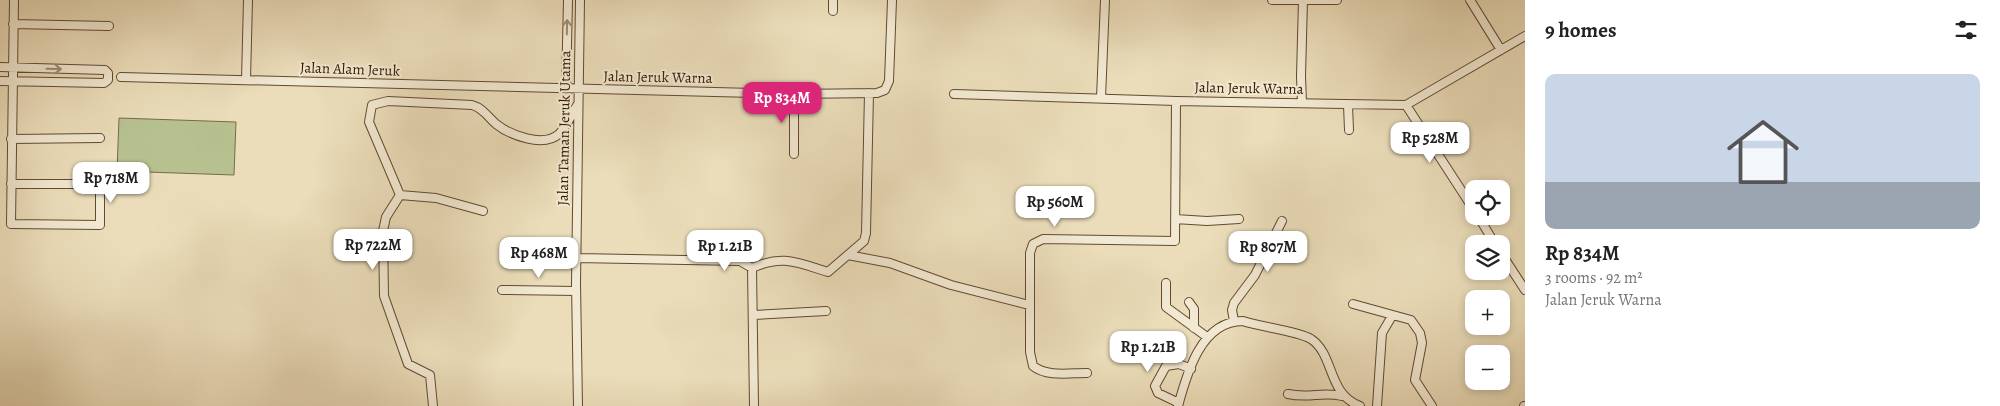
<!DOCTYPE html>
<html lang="en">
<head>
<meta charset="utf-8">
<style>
  :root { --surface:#fff; --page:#f2f2f2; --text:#222; --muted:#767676; --line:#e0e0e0; --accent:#db2777 }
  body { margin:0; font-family:Alegreya,serif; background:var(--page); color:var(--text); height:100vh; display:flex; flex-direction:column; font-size:19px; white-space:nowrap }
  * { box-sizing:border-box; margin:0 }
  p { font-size:16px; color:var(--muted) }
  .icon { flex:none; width:28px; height:28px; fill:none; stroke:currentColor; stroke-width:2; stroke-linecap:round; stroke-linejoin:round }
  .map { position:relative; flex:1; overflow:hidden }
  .details { display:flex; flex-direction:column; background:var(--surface); width:475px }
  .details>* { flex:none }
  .tools { position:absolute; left:1465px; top:180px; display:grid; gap:10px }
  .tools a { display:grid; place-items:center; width:45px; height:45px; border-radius:10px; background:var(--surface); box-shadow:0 2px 8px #0003; font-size:25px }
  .price { position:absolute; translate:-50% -42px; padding:0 11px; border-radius:10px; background:#fff; color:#222; font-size:16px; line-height:32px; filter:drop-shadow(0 1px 2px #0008) }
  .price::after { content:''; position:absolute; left:50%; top:30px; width:15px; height:11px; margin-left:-8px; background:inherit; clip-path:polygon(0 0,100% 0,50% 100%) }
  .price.on { background:var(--accent); color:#fff }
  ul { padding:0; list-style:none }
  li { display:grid; align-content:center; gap:10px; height:265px; padding:0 20px }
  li+li { border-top:1px solid var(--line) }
  li span { display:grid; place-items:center; height:155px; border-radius:10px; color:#555 }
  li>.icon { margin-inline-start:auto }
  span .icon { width:90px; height:90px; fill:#fffc; stroke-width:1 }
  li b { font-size:21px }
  h2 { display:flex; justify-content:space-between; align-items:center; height:60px; padding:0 20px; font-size:21px }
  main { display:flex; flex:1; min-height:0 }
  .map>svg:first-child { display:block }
  .green { fill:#b7c190; stroke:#766c49 }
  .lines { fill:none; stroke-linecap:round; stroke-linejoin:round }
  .street-casing { stroke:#634930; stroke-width:10 }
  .street { stroke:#f2e9d2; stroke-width:8 }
  .oneway { stroke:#9d8b74 }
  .labels { text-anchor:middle; stroke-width:4; stroke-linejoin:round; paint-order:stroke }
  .street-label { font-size:15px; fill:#361802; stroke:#f2e9d2 }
</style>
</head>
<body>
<main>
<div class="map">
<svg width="1525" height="406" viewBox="0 0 1525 406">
  <rect width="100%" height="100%" fill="#ebddba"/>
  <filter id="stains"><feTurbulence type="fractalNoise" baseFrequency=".004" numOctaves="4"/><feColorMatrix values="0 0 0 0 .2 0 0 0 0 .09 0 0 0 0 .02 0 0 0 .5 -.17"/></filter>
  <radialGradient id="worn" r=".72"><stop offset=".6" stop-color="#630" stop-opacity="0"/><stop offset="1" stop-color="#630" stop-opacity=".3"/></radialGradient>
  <!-- green -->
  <path class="green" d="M119,118L236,122L234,175L117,171Z"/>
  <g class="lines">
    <defs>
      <path id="street" d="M1272,0H1337
        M1470,0L1501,50
        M833,11V0
        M13,24L109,26
        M0,67L105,70L108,73V80L104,83L0,81
        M121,77L794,94L877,93L885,90L889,81L892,0
        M246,80L248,0
        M566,88L568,0
        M954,94L1176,101L1406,105L1525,36
        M1101,98L1105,0
        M1302,103L1301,76L1303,0
        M1348,105L1349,130
        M1406,105L1474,210
        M11,139L100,138
        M794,154V94
        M11,184H100V225L11,224L14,0
        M400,195L436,198L483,211
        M1478,216L1495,244
        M1175,219L1207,221L1239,219
        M1501,253L1525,290
        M848,255L890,263L951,285L1029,305
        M577,258L740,261L752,268L754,406
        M752,268C783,254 798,263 828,272L864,241L866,233L869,93
        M1166,283V307L1207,337
        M502,290L576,291
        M1189,302L1194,309V328
        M1353,304L1411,320L1420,333L1422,343L1415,380L1432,406
        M754,315L826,311
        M1234,321L1232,310L1234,303L1255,275L1282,221
        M1087,373C1069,373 1047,377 1033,366L1030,352V253L1033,244L1043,239L1175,241L1176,101
        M1288,394C1310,399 1321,391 1342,396
        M1179,403L1158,393L1155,386L1166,366L1179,364L1191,369
        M433,406L430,375L408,364L384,296L383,231L386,217L400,195L369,122L372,105L388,101L472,105C483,108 488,117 496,124C510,135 543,148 559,134C567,126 572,113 578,104
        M578,406L576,283L580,0
        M1178,406C1187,373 1201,321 1243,321C1260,327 1298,331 1311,339C1335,355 1327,394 1360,406
        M1377,406L1382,333L1392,316
        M1524,406H1525"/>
    </defs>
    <!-- street casing -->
    <use href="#street" class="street-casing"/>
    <!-- street -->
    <use href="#street" class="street"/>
  </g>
  <!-- one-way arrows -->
  <defs><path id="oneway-shaft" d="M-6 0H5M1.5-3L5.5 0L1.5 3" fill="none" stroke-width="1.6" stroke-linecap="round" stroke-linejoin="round" transform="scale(1.25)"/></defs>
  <g class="oneway">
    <use href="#oneway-shaft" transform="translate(567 27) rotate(-89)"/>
    <use href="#oneway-shaft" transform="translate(54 69) rotate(1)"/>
  </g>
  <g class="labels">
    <!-- street labels -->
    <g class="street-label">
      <text transform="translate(350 69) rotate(2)" y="5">Jalan Alam Jeruk</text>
      <text transform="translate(658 77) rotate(1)" y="5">Jalan Jeruk Warna</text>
      <text transform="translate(1249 88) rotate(1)" y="5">Jalan Jeruk Warna</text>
      <text transform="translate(564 128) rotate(-89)" y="5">Jalan Taman Jeruk Utama</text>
    </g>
  </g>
  <rect width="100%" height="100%" filter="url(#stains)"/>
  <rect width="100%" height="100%" fill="url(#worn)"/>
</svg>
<div class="tools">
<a><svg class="icon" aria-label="locate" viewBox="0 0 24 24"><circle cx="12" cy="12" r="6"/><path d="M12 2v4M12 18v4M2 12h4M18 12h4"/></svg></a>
<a><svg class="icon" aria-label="layers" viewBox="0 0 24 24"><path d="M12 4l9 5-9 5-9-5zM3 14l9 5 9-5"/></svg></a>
<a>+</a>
<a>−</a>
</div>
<b class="price on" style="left:782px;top:124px">Rp 834M</b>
<b class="price" style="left:1430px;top:164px">Rp 528M</b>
<b class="price" style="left:111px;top:204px">Rp 718M</b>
<b class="price" style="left:1055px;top:228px">Rp 560M</b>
<b class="price" style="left:373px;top:271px">Rp 722M</b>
<b class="price" style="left:725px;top:272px">Rp 1.21B</b>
<b class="price" style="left:1268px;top:273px">Rp 807M</b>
<b class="price" style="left:539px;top:279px">Rp 468M</b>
<b class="price" style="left:1148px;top:373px">Rp 1.21B</b>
</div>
<section class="details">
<h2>9 homes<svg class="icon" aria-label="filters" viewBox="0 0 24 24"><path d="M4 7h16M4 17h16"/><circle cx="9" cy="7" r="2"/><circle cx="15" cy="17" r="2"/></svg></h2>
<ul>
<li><span style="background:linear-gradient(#c9d6e8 70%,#9aa5b1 0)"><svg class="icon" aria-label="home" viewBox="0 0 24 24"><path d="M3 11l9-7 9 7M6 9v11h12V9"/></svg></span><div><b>Rp 834M</b><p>3 rooms · 92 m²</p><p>Jalan Jeruk Warna</p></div></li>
</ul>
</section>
</main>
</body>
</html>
